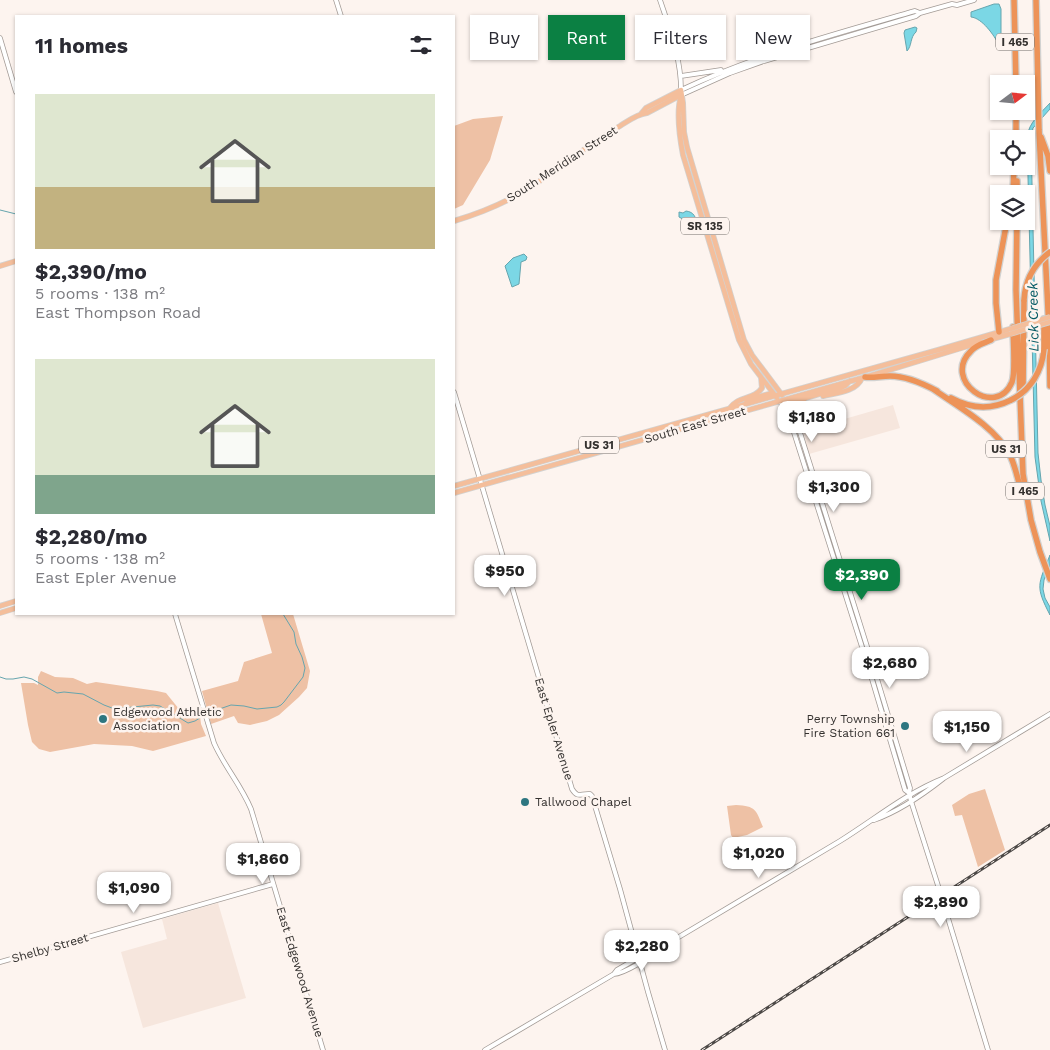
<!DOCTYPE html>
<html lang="en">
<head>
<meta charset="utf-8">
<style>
  :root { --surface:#fff; --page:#f7f7f7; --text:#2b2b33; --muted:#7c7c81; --accent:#0b8043 }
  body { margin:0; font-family:"Work Sans",sans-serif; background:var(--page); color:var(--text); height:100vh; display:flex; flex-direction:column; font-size:19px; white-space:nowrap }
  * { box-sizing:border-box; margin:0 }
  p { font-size:16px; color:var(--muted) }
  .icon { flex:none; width:28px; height:28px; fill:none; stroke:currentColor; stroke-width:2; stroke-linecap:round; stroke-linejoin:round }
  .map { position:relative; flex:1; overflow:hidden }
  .panel { position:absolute; left:15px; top:15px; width:440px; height:600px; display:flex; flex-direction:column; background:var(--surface); border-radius:0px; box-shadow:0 1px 4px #0004 }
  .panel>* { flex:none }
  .top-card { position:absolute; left:470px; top:15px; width:475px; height:45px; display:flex; gap:10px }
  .needle { width:32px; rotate:74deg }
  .fabs { position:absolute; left:990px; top:75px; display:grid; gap:10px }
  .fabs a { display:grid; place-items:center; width:45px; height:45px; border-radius:0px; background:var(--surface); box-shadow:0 1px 4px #0004; font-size:25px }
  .price { position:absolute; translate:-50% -42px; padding:0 11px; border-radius:10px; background:#fff; color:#222; font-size:16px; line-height:32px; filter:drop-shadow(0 1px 2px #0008) }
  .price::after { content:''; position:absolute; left:50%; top:30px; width:15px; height:11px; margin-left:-8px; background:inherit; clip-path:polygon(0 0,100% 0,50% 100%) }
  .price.current { background:var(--accent); color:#fff }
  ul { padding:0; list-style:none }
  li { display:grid; align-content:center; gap:10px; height:265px; padding:0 20px }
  li span { display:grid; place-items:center; height:155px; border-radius:0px; color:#555 }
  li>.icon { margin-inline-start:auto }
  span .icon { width:90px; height:90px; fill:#fffc; stroke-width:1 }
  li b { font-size:21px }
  h2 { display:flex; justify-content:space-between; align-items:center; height:60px; padding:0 20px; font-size:21px }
  .chip { padding:0 18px; border-radius:0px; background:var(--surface); box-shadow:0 1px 4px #0004; font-size:18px; line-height:45px }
  .chip.current { background:var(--accent); color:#fff }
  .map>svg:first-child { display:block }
  .built { fill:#f6e6dd }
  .green { fill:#eec1a5 }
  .water { fill:#7bd7e5; stroke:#66a5ae }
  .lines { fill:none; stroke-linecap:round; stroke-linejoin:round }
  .stream { stroke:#66a5ae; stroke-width:1 }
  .secondary-casing { stroke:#a39b96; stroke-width:5.5 }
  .primary-casing { stroke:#d2d2d1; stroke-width:6 }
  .highway-casing { stroke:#d2d2d1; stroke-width:8 }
  .secondary { stroke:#fff; stroke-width:4 }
  .primary { stroke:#f4be9b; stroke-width:4.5 }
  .highway { stroke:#ed9358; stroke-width:5.5 }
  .rail-casing { stroke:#4c4846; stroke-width:3 }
  .rail { stroke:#fdf4ef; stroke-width:1; stroke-dasharray:4; stroke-linecap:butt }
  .primary-bridge-casing { stroke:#d2d2d1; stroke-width:6; stroke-linecap:butt }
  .highway-bridge-casing { stroke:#d2d2d1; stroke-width:8; stroke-linecap:butt }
  .primary-bridge { stroke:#f4be9b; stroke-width:4.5 }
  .highway-bridge { stroke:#ed9358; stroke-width:5.5 }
  .poi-dot { fill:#2e7680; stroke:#fdf4ef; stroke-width:2 }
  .labels { text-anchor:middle; stroke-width:5; stroke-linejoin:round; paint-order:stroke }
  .shield { fill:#fdf4ef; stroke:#706c69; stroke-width:1 }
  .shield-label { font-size:11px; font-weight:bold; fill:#34312f }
  .street-label { font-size:12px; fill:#34312f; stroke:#fdf4ef }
  .poi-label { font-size:12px; fill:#34312f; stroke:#fdf4ef; text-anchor:start }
  .water-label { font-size:14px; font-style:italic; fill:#055a64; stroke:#fdf4ef }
</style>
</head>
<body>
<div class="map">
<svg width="1050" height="1050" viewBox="0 0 1050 1050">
  <rect width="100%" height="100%" fill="#fdf4ef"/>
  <!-- built -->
  <path class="built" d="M893,405L900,428L809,454L803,431Z
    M218,903L246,998L143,1028L121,952L167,939L162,919Z"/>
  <!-- green -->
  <path class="green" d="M503,116L490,160L463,205L454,209V126L473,119Z
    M261,614H293L310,671L307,688L299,697L279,715L267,721L250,725L238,723L234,716L211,724L202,691L238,681L244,662L272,653Z
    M41,671L55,677L73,678L87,684L96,682L157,691L166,693L179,709L186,712L199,708L201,724L206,736L153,751L132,746L94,744L50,752L39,749L32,742L28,725L21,683H34L38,685V677Z
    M985,789L1005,850L978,867L962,815L955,816L952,805L969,794Z
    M736,805C756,806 756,810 763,827L747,835L733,838L731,835L727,806Z"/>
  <!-- water -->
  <path class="water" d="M994,4H999L1001,9V42L999,45C994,35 982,18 971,17V12Z
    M915,27L917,28L916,32C910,37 912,46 907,51L904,33L905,30Z
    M1050,103V109L1033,128L1031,138L1038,453L1041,480L1045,505L1050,526V541L1041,501L1035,457L1027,137C1029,122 1040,114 1050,103Z
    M686,211C694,212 696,217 697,225H694L679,217V212L683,213Z
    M524,254L527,257L526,260L521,262L519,284L512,287L505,266L513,258Z
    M1050,555V565L1044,580L1043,589L1045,598L1050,607V615C1035,586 1038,585 1050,555Z"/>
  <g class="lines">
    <!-- stream -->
    <path class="stream" d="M0,210L16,214
      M0,677L6,679H13L24,677L32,679L57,693L64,692L83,694L104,705L112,708H123L153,705L160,706L188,723L195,721L208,713L231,705L244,706L257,709L277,707L281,705L284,702L303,677L305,668L302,657L296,644L294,632L283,614"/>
    <defs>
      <path id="secondary" d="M336,0L341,16
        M660,0C670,30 681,58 681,90C756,55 835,34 915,11L920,13
        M0,38L16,92
        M681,76L721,70
        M681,95L730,73L764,61L916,16L920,13L952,4L957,5L974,0
        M454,392L572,789C578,799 581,793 590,794L592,796L620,889L648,992L665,1050
        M780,401L790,420L869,669L905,790L909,793
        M787,402L791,409L797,423L875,672L910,788L909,793L911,801L941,895L988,1050
        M175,614L214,743C224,766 241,785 251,809L323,1050
        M874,820C897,812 925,793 944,778L1050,714
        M0,962L273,884
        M614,974C623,974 652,957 657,950C718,914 779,878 840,841C874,820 906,793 944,778
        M485,1050L614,974L617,970L653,949L657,950"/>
      <path id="primary" d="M681,96C676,112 680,139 683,155L739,340L751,364L777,398
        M641,114L646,108L681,90L683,103L684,132L687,147L744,340L752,355L782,395
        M454,221C481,213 507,202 531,187C561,167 589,144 620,126C628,121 637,114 647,113L681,95
        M0,266L16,261
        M989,340L1010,334
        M823,396C836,393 856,392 862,378
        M746,403L754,398L773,393
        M729,409C739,395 754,400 762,388L761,377
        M785,409V405L788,403L840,388L845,386L850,381
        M795,417C795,409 795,404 804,401
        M454,486L938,350L1010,329
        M454,493L876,374L981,342
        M0,606L16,601
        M0,613L16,608"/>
      <path id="highway" d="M1014,0L1016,84
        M1036,0L1039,130L1049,330L1050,386
        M1041,137L1048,156L1050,171
        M1016,139V111
        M1017,181V194
        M1013,194L1014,166
        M1017,221L1016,290L1023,474L1031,520L1040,552L1050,579
        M999,332L996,303V280L1007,221
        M991,340C984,343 976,345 971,351C941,380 996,420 1012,382C1016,371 1013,340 1013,327
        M1044,349V319
        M865,377C873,378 881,376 890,376C906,376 922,383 937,391
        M933,389C959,407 995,427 1010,455C1016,468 1019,482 1022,496
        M1023,392L1024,300
        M951,398C971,409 991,410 1011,400"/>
    </defs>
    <!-- secondary casing -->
    <use href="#secondary" class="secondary-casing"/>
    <!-- primary casing -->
    <use href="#primary" class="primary-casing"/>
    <!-- highway casing -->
    <use href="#highway" class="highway-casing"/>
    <!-- secondary -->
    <use href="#secondary" class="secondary"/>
    <!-- primary -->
    <use href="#primary" class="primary"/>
    <!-- highway -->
    <use href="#highway" class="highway"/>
    <defs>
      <path id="rail" d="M702,1050L1050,825"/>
    </defs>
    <!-- rail casing -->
    <use href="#rail" class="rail-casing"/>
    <!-- rail -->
    <use href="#rail" class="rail"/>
    <defs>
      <path id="primary-bridge" d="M1010,329L1050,317
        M1010,334L1050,322"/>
      <path id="highway-bridge" d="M1024,300C1025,281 1034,264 1050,252
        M1011,400C1031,390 1042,371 1044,349"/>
    </defs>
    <!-- primary-bridge casing -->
    <use href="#primary-bridge" class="primary-bridge-casing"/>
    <!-- highway-bridge casing -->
    <use href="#highway-bridge" class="highway-bridge-casing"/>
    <!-- primary-bridge -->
    <use href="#primary-bridge" class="primary-bridge"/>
    <!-- highway-bridge -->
    <use href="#highway-bridge" class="highway-bridge"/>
  </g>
  <!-- markers -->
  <g class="poi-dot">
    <circle cx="103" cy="719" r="5"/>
    <circle cx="905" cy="726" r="5"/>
    <circle cx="525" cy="802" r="5"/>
  </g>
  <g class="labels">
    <!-- shield labels -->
    <g class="shield">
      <rect x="996" y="33.5" width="38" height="17" rx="4"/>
      <rect x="681" y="217.5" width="48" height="17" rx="4"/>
      <rect x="579" y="436.5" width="40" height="17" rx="4"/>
      <rect x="986" y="440.5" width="40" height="17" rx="4"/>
      <rect x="1006" y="482.5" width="38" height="17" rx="4"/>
    </g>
    <g class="shield-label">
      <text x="1015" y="46">I 465</text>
      <text x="705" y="230">SR 135</text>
      <text x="599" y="449">US 31</text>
      <text x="1006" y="453">US 31</text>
      <text x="1025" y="495">I 465</text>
    </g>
    <!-- street labels -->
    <g class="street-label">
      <text transform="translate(562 164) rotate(-33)" y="4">South Meridian Street</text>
      <text transform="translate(695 425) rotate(-16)" y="4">South East Street</text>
      <text transform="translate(554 729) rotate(73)" y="4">East Epler Avenue</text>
      <text transform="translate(50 948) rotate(-16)" y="4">Shelby Street</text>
      <text transform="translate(300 972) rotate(73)" y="4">East Edgewood Avenue</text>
    </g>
    <!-- poi labels -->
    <g class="poi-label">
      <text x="113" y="716">Edgewood Athletic<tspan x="113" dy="14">Association</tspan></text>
      <text x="895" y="723" text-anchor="end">Perry Township<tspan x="895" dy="14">Fire Station 661</tspan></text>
      <text x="535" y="806">Tallwood Chapel</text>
    </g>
    <!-- water labels -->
    <g class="water-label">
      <text transform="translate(1033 317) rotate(-91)" y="5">Lick Creek</text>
    </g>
  </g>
</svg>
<div class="fabs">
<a><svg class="needle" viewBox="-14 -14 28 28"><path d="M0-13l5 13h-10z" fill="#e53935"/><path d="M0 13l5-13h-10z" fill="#7c7c81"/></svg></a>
<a><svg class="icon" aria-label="locate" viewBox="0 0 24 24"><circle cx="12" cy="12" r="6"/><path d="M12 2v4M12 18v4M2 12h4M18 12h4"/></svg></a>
<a><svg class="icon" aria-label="layers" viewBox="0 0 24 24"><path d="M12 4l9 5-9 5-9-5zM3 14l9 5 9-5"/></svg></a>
</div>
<b class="price" style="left:812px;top:443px">$1,180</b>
<b class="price" style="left:834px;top:513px">$1,300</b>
<b class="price" style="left:505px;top:597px">$950</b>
<b class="price current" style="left:862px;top:601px">$2,390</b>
<b class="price" style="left:890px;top:689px">$2,680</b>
<b class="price" style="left:967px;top:753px">$1,150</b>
<b class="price" style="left:759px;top:879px">$1,020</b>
<b class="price" style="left:263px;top:885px">$1,860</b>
<b class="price" style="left:134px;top:914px">$1,090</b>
<b class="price" style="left:941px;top:928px">$2,890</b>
<b class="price" style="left:642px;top:972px">$2,280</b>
<div class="top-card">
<a class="chip">Buy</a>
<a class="chip current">Rent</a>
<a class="chip">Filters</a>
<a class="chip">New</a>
</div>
<section class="panel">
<h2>11 homes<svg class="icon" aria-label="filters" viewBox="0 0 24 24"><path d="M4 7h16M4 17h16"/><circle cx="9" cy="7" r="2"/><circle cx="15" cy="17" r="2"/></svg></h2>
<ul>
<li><span style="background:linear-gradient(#dfe7d0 60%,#c2b280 0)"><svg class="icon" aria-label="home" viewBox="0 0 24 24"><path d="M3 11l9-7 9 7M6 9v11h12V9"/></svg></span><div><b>$2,390/mo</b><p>5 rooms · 138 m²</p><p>East Thompson Road</p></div></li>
<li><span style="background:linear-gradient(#dfe7d0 75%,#7fa58c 0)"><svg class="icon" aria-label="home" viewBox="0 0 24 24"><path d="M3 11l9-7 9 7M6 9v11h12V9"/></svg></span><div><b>$2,280/mo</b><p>5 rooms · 138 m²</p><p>East Epler Avenue</p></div></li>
</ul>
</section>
</div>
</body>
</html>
